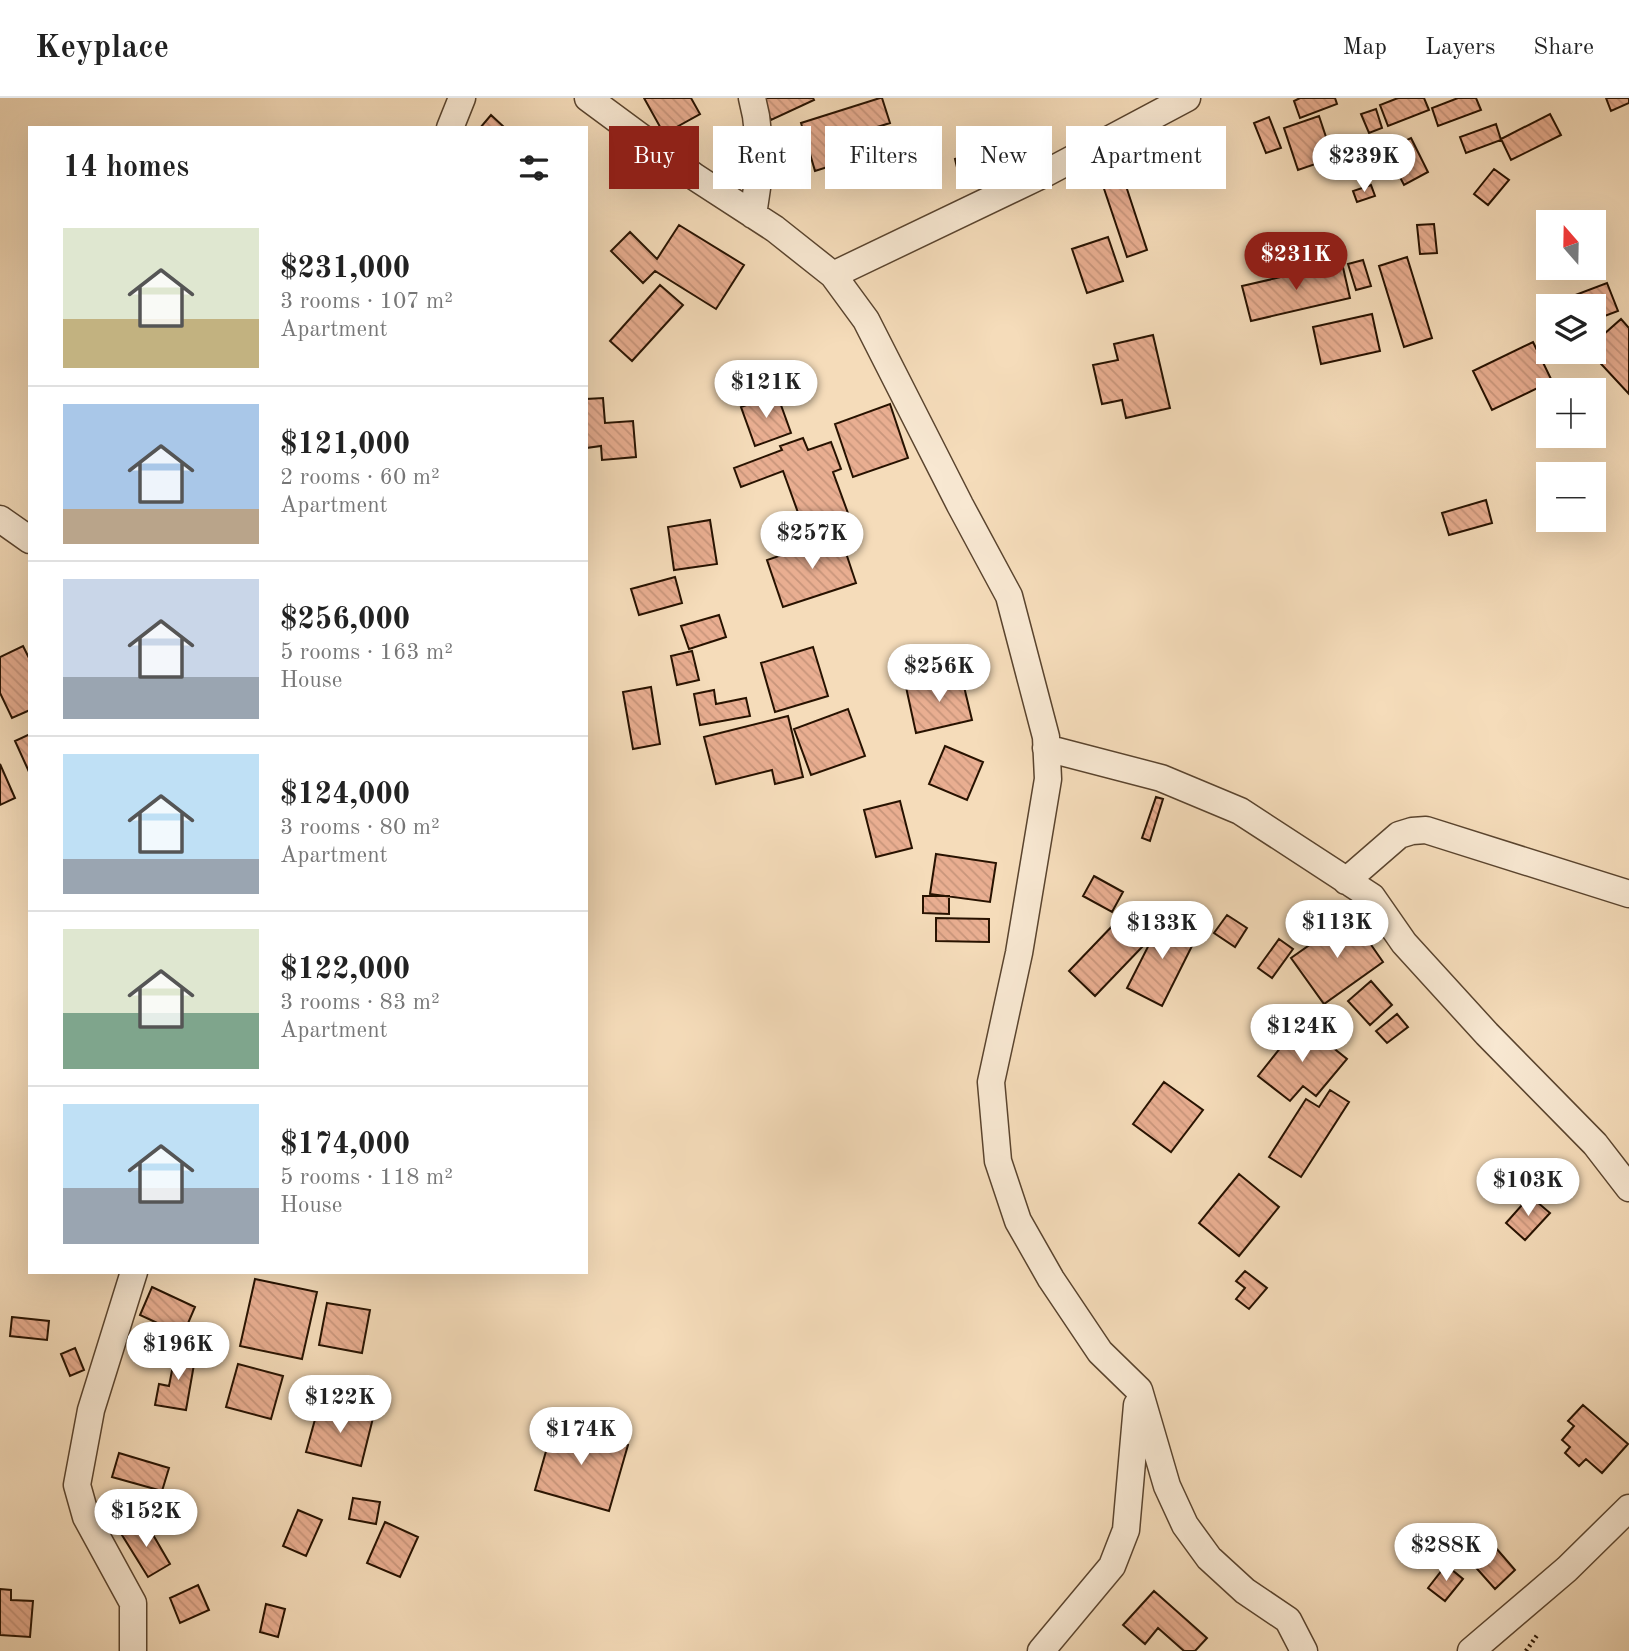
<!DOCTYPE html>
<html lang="en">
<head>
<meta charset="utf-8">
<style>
  :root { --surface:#fff; --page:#f2f2f2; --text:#222; --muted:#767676; --line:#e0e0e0; --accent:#8f2418 }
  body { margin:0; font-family:"Old Standard TT",serif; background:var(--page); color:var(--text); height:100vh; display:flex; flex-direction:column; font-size:26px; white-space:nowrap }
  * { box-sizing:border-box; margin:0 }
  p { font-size:23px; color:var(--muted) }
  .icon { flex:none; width:38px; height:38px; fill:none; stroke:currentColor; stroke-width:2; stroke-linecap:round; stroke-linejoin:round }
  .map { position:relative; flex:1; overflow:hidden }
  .panel { position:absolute; left:28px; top:28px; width:560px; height:1148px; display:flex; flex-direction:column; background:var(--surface); border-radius:0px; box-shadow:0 7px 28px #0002 }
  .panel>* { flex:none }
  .top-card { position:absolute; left:609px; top:28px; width:665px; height:63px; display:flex; gap:14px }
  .needle { width:46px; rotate:340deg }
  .buttons { position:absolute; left:1536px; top:112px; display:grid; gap:14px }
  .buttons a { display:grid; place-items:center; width:70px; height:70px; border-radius:0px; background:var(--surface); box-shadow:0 7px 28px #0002; font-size:35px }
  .price { position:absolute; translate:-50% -60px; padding:0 16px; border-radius:24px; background:#fff; color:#222; font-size:23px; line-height:46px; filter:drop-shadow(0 2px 4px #0008) }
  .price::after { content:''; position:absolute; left:50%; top:42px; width:21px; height:16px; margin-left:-10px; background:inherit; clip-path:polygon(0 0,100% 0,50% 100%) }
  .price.on { background:var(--accent); color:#fff }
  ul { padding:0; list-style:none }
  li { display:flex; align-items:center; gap:21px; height:175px; padding:0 35px }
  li+li { border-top:2px solid var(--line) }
  li span { display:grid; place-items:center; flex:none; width:196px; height:140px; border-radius:0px; color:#555 }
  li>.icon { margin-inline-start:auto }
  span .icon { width:84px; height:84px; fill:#fffc; stroke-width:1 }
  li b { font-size:30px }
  h2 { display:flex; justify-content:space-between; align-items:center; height:84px; padding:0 35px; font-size:30px }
  .chip { padding:0 24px; border-radius:0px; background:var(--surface); box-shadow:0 7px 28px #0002; font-size:24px; line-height:63px }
  .chip.on { background:var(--accent); color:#fff }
  header { display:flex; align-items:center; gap:42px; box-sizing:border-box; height:98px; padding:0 35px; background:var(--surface); border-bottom:2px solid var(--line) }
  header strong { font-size:33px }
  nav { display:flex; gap:38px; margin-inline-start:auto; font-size:24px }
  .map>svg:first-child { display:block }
  .building { fill:url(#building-back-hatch); stroke:#271200; stroke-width:2 }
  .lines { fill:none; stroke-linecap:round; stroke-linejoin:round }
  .minor-casing { stroke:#5a442e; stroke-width:29 }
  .path { stroke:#271200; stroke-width:4.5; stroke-dasharray:2 3.5; stroke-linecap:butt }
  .minor { stroke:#f8e8d2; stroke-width:26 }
</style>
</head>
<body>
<header>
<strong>Keyplace</strong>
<nav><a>Map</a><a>Layers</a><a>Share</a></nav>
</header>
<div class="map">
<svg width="1629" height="1553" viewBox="0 0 1629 1553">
  <defs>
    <pattern id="building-back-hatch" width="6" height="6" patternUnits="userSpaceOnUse" patternTransform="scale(1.75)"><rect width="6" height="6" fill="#e9ae91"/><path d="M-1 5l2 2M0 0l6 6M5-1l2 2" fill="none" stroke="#c8957b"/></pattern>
  </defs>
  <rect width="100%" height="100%" fill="#f5dcba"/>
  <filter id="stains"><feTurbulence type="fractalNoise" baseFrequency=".00286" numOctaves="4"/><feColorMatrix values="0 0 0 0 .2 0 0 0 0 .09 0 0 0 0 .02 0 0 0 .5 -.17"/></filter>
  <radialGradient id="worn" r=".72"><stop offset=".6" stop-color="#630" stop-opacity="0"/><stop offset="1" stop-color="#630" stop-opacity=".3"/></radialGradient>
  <!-- building -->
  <path class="building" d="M644,0H691L700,16L664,36Z
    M760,0H813L814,2L771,22Z
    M880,0H882L890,25L871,31L878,53L815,73L801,25Z
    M1300,0H1335L1337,6L1300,20L1294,3Z
    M1398,0H1424L1429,12L1388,28L1380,7Z
    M1458,0H1476L1481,12L1438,28L1432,10Z
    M1606,0H1629V5L1611,13Z
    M1376,11L1382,30L1369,35L1361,16Z
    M1550,16L1561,37L1511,62L1501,41Z
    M491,17L505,30H480Z
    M1319,18L1333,60L1298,72L1284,30Z
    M1269,19L1281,50L1266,55L1254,25Z
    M1496,26L1501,42L1466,55L1460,39Z
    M1411,40L1428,74L1404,87L1386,52Z
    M1166,47L1174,72L1126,88L1147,152L1127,159L1097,70Z
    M993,50L998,68L959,78L955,61Z
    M1494,71L1509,82L1488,107L1474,96Z
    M1371,87L1375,98L1357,104L1353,93Z
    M1592,116L1600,138L1594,140V124L1570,123Z
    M1434,126L1437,155L1420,156L1417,127Z
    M679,127L744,167L716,211L655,173L643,185L611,153L630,134L657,161Z
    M1108,139L1123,183L1087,195L1072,151Z
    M1407,159L1432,240L1404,249L1379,168Z
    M1363,162L1371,188L1356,192L1348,166Z
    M1342,165L1350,200L1251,223L1242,188Z
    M1607,185L1618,213L1594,222V208H1565L1562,202Z
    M660,187L683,207L632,263L610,243Z
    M1372,216L1380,253L1321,266L1313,229Z
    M1621,221L1629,230V296L1590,254H1594V245Z
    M1153,237L1170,310L1126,320L1122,302L1102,306L1093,267L1118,262L1114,246Z
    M1533,244L1552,283L1492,312L1473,273Z
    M777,296L791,335L755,348L741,309Z
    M603,300L605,325L633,323L636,359L602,362L601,348L586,350V301Z
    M890,306L908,360L853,379L835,326Z
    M803,340L808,352L831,344L841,371L833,374L849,418L805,434L783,373L741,389L734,370L782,352L780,348Z
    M1486,402L1492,425L1449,437L1442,415Z
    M710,422L717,466L674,472L668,429Z
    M840,437L856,485L783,509L767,462Z
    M675,479L682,505L639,517L631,491Z
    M719,517L726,539L689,551L681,528Z
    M23,548L30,562V612L12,620L0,595V559Z
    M813,549L828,598L775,614L761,565Z
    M692,553L699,582L677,587L671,558Z
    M961,576L972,622L916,635L906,589Z
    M651,589L660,646L633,651L623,594Z
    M714,592L716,606L746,600L750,618L700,627L694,596Z
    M848,611L865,658L811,677L794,631Z
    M788,618L803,679L775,686L772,672L716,686L704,639Z
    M30,636V676L15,643Z
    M945,648L983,664L967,702L929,686Z
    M0,666L15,700L0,707Z
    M1156,699L1163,701L1150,743L1142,740Z
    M900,703L912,750L876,759L864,712Z
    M936,756L996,765L990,804L930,796Z
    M1094,778L1123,794L1112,814L1083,798Z
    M923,798H949V816L923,815Z
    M1227,817L1247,830L1235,849L1214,835Z
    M1351,818L1383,864L1324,906L1291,860Z
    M1163,819L1198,836L1162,908L1127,890Z
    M936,820L989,821V844L936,843Z
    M1118,822L1144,847L1095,898L1069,873Z
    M1279,841L1293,851L1272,880L1258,870Z
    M1371,883L1392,907L1370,927L1348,903Z
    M1397,916L1408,929L1387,945L1376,933Z
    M1301,924L1347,961L1316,998L1303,988L1290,1003L1258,978Z
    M1164,984L1203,1012L1171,1054L1133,1026Z
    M1330,992L1349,1004L1301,1079L1269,1059L1306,1001L1319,1009Z
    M1239,1076L1279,1109L1239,1158L1199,1125Z
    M1530,1098L1550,1115L1525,1142L1506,1125Z
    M1245,1173L1267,1190L1249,1211L1236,1201L1245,1190L1236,1183Z
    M255,1181L317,1194L302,1261L240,1248Z
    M152,1189L195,1209L183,1237L140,1217Z
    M327,1205L370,1212L362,1255L319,1247Z
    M12,1219L49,1223L47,1242L10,1238Z
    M75,1250L84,1272L70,1278L61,1256Z
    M176,1252L196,1255L186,1312L155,1307L159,1286L169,1288Z
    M238,1266L283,1278L271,1321L226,1309Z
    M319,1307L373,1320L361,1368L306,1354Z
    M1583,1307L1628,1346L1602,1375L1586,1361L1579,1368L1565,1355L1570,1349L1562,1342L1574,1328L1568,1323Z
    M554,1325L628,1347L609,1413L535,1392Z
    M119,1355L169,1370L162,1393L112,1379Z
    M157,1393L158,1413L119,1416L118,1395Z
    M353,1400L380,1404L376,1426L349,1421Z
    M298,1412L322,1422L306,1458L283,1448Z
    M145,1423L170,1466L148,1479L122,1437Z
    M385,1424L418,1439L400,1479L367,1465Z
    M1476,1427L1515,1472L1495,1491L1455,1446Z
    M1446,1467L1463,1481L1445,1503L1428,1490Z
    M198,1487L209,1512L180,1525L170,1500Z
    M0,1491L11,1492V1502L33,1503L30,1539L0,1537Z
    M1154,1493L1207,1540L1195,1553H1184L1158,1530L1145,1546L1123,1527Z
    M266,1506L285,1511L278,1539L260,1534Z"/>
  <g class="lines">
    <defs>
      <path id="minor" d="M588,0L695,79L775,131L833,177L866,222L960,407L1009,498L1046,639L1048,681L1019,855L991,984L998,1063L1018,1123L1051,1181L1100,1254L1139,1292L1167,1388L1185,1427L1209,1460L1245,1493L1288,1522L1304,1553
        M752,0L756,18L761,63L753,117
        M450,30L462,0
        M833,177L1046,75L1187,0
        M0,421L30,442
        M1046,650L1161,680L1240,713L1372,799L1404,845L1487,936L1595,1046L1629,1090
        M1346,783L1399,737L1412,733L1426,732L1629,796
        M133,1553V1505L86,1419L77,1387L91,1312L134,1174
        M1041,1553L1112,1468L1126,1432L1137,1307
        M1471,1553L1567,1471L1629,1410"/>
    </defs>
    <!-- minor casing -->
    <use href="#minor" class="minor-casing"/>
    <!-- path -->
    <path class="path" d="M1526,1553L1538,1536"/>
    <!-- minor -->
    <use href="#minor" class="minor"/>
  </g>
  <rect width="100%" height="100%" filter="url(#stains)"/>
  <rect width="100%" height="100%" fill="url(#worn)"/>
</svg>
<div class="buttons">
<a><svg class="needle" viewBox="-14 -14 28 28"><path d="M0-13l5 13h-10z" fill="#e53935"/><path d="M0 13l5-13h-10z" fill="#767676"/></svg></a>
<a><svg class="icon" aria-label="layers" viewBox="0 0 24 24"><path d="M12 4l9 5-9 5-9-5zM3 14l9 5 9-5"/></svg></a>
<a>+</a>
<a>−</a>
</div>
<b class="price" style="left:1364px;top:96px">$239K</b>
<b class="price on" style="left:1296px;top:194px">$231K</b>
<b class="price" style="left:766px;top:322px">$121K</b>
<b class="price" style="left:812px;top:473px">$257K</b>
<b class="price" style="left:939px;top:606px">$256K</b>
<b class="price" style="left:1337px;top:862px">$113K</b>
<b class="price" style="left:1162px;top:863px">$133K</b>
<b class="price" style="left:1302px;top:966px">$124K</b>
<b class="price" style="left:1528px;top:1120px">$103K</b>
<b class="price" style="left:178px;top:1284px">$196K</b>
<b class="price" style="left:340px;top:1337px">$122K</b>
<b class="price" style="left:581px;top:1369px">$174K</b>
<b class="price" style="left:146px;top:1451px">$152K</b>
<b class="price" style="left:1446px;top:1485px">$288K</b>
<div class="top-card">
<a class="chip on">Buy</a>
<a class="chip">Rent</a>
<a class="chip">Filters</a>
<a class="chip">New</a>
<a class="chip">Apartment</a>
</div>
<section class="panel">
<h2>14 homes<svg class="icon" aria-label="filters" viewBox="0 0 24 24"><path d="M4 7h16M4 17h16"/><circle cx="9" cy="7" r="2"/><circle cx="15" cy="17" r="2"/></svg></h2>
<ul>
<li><span style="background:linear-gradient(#dfe7d0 65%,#c2b280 0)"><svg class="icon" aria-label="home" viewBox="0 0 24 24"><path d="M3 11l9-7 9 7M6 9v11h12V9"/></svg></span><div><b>$231,000</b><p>3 rooms · 107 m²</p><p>Apartment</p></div></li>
<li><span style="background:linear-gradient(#a9c7e8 75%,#b9a48a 0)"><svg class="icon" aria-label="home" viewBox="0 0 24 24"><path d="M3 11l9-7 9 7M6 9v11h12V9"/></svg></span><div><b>$121,000</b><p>2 rooms · 60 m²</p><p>Apartment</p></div></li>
<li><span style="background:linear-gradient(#c9d6e8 70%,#9aa5b1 0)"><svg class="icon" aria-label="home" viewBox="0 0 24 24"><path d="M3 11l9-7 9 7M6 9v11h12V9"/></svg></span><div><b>$256,000</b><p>5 rooms · 163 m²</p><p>House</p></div></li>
<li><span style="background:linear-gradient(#bfe0f5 75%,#9aa5b1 0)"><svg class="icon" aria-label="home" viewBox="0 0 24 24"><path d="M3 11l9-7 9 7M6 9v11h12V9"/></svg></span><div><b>$124,000</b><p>3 rooms · 80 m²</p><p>Apartment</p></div></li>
<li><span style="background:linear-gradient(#dfe7d0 60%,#7fa58c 0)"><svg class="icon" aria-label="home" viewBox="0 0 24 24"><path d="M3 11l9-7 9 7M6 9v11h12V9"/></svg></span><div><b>$122,000</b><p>3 rooms · 83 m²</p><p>Apartment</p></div></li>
<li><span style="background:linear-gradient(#bfe0f5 60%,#9aa5b1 0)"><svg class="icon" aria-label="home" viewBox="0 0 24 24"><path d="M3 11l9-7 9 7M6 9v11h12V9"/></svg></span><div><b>$174,000</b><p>5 rooms · 118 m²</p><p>House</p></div></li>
</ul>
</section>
</div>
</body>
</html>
